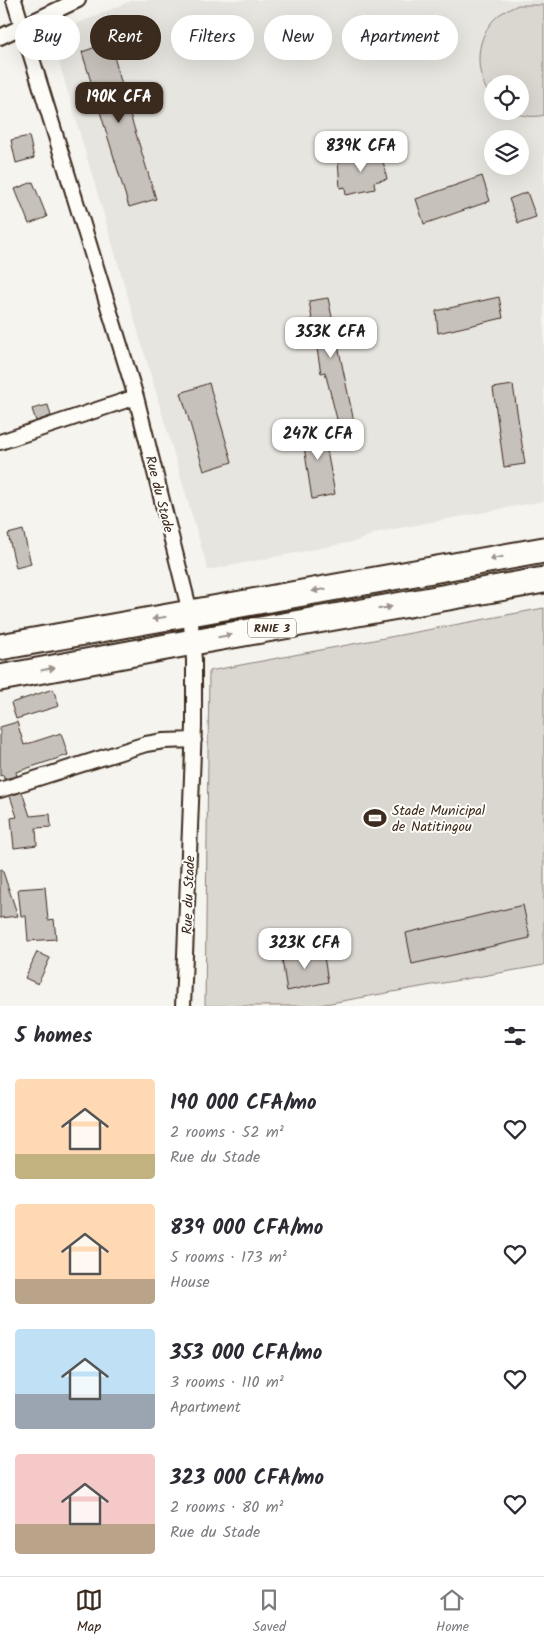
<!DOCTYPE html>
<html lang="en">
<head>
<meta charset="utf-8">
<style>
  :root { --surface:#fff; --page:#f7f7f7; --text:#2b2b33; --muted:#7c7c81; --line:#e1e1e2; --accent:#3b2a1e }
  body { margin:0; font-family:Kalam,sans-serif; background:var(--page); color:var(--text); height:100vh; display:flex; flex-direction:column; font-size:19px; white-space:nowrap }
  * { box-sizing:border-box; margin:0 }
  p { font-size:16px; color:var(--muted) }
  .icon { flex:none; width:28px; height:28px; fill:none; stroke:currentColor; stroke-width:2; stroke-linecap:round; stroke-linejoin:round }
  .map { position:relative; height:1006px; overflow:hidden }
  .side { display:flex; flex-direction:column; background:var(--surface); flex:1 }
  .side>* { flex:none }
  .hud { position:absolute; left:15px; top:15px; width:515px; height:45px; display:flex; gap:10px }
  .buttons { position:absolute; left:484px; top:75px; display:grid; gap:10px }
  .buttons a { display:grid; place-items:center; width:45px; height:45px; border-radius:50%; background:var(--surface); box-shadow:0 5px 20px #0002; font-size:25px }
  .price { position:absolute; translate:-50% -42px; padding:0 11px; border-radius:10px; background:#fff; color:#222; font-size:16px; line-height:32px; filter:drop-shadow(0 1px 2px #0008) }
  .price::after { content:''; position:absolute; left:50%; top:30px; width:15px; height:11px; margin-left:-8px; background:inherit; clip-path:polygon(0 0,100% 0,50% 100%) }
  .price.active { background:var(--accent); color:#fff }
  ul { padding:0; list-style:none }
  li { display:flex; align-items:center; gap:15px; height:125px; padding:0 15px }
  li span { display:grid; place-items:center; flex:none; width:140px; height:100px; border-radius:5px; color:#555 }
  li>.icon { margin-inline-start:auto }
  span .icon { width:60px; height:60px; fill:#fffc; stroke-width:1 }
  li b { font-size:21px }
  h2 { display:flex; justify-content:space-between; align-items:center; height:60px; padding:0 15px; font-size:21px }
  .chip { padding:0 18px; border-radius:22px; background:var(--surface); box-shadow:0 5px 20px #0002; font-size:18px; line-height:45px }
  .chip.active { background:var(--accent); color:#fff }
  .dock { display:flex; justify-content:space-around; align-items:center; height:70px; border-top:1px solid var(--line); background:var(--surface); font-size:14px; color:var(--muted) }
  .dock a { display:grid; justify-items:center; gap:2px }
  .dock .active { color:var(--accent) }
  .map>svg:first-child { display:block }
  .built { fill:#e7e5df; fill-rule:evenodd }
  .green { fill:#dad6d0; stroke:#8a8077 }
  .building { fill:#c7c1bb; stroke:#3b2a1e }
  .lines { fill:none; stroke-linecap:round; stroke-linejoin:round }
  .street-casing { stroke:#3b2a1e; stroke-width:18 }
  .highway-casing { stroke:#3b2a1e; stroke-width:29 }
  .street { stroke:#fdfcf7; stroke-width:14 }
  .highway { stroke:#fdfcf7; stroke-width:25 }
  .oneway { fill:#9c938a }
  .labels { text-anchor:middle; stroke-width:4; stroke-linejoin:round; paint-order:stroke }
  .shield { fill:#fdfcf7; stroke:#75695f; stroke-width:1 }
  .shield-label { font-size:12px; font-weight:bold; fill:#3b2a1e }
  .street-label { font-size:14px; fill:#3b2a1e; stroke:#fdfcf7 }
  .poi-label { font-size:14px; fill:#3b2a1e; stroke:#fdfcf7; text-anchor:start }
</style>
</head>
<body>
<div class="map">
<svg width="544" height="1006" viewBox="0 0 544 1006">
  <rect width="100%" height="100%" fill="#f5f4ee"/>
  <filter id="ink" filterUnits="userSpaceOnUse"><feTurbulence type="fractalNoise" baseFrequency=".02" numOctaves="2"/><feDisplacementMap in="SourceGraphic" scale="10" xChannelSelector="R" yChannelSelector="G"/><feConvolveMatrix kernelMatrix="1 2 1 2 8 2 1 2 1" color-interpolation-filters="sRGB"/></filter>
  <g filter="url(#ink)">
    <!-- built -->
    <path class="built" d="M133,0H544V501L378,532L357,541L208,570L51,35ZM492,84H520V111H492ZM492,139H520V166H492Z"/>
    <!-- green -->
    <path class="green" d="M518,5H544V115C535,118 519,116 510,111H520V84H492V98C473,74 474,34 500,14C505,11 512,8 518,5Z
      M544,608V965L314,1006H205L209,671Z"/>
    <!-- building -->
    <path class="building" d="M110,42L132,121L156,199L129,207L82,52Z
      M29,136L34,158L16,163L11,140Z
      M381,152L387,179L374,182L375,189L346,195L345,187L340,188L338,160Z
      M482,176L490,201L424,224L416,199Z
      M33,182L47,217L29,224L15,189Z
      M527,192L536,217L518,223L509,199Z
      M499,297L503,318L438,333L436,311Z
      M328,298L354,422L339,427L325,372L321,373L309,301Z
      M209,383L232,462L204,471L181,393Z
      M513,385L525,464L504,467L493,388Z
      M48,405L51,416L36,421L32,409Z
      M322,423L335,494L312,499L301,427Z
      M23,530L31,564L16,568L8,534Z
      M53,689L59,706L16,719L11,703Z
      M17,722L24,745L61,733L68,755L16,772L17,776L4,779L3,775L0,776V727Z
      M22,792L30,816L50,814L51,827L36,828L37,845L14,848L11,818L17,817L10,796Z
      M2,869L18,916L0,918V870Z
      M45,887L48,920L54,919L56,939L28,941L26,916H21L18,889Z
      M523,905L530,938L412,964L406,933Z
      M323,950L328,982L287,991L282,959Z
      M37,952L50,958L38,984L25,978Z"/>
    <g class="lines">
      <defs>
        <path id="street" d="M14,0L136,397L190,612L194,660V726L183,1006
          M0,37L78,0
          M0,442L136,397
          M0,790L146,744L164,741L194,740"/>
        <path id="highway" d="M0,647L544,550
          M0,678L193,642L544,580"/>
      </defs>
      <!-- street casing -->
      <use href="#street" class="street-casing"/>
      <!-- highway casing -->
      <use href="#highway" class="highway-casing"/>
      <!-- street -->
      <use href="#street" class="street"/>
      <!-- highway -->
      <use href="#highway" class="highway"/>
    </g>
    <!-- one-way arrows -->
    <defs><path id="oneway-solid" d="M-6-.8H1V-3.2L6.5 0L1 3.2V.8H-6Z" transform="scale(1.25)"/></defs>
    <g class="oneway">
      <use href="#oneway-solid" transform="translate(496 558) rotate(170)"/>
      <use href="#oneway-solid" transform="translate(319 590) rotate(170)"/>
      <use href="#oneway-solid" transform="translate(385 608) rotate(-10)"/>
      <use href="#oneway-solid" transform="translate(159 618) rotate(170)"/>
      <use href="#oneway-solid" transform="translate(225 636) rotate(-10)"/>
      <use href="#oneway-solid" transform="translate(48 669) rotate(-11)"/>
    </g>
  </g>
  <!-- icons -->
  <defs>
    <symbol id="stadium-bare" viewBox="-9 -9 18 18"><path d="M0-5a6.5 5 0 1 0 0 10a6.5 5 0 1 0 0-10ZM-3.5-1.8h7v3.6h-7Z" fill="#3b2a1e" stroke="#fdfcf7" stroke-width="2.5" paint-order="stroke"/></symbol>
  </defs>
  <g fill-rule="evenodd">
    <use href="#stadium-bare" x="359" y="802" width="32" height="32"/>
  </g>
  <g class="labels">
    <!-- shield labels -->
    <rect class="shield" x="248" y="618.5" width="48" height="19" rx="4"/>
    <g class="shield-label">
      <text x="272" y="632">RNIE 3</text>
    </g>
    <!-- street labels -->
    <g class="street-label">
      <text transform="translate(160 494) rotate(76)" y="5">Rue du Stade</text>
      <text transform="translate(188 895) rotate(-88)" y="5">Rue du Stade</text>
    </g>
    <!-- poi labels -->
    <g class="poi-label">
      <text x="392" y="815">Stade Municipal<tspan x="392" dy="16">de Natitingou</tspan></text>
    </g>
  </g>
</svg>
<div class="buttons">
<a><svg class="icon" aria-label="locate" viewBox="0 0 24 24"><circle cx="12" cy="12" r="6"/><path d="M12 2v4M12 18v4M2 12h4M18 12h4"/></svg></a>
<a><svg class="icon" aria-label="layers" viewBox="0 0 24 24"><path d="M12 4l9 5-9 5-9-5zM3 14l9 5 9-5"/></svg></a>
</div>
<b class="price active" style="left:119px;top:124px">190K CFA</b>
<b class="price" style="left:361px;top:173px">839K CFA</b>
<b class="price" style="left:331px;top:359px">353K CFA</b>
<b class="price" style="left:318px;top:461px">247K CFA</b>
<b class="price" style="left:305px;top:970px">323K CFA</b>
<div class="hud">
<a class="chip">Buy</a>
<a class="chip active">Rent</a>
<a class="chip">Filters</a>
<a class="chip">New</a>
<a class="chip">Apartment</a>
</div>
</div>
<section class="side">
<h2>5 homes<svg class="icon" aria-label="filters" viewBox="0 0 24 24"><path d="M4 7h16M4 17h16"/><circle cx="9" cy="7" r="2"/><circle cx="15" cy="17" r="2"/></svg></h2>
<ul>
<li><span style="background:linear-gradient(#ffd9b3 75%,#c2b280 0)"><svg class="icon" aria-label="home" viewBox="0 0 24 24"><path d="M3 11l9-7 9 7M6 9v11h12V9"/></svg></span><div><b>190 000 CFA/mo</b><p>2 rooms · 52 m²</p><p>Rue du Stade</p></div><svg class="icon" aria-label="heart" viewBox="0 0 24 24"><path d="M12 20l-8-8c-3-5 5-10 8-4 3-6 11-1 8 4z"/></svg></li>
<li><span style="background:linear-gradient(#ffd9b3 75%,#b9a48a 0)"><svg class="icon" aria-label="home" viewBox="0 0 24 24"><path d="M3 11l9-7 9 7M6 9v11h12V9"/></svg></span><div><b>839 000 CFA/mo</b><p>5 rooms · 173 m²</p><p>House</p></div><svg class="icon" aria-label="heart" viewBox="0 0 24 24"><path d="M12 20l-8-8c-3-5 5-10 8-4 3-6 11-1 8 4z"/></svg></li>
<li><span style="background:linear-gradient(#bfe0f5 65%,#9aa5b1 0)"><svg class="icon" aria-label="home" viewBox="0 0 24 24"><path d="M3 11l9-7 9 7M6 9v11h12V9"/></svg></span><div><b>353 000 CFA/mo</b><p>3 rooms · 110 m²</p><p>Apartment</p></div><svg class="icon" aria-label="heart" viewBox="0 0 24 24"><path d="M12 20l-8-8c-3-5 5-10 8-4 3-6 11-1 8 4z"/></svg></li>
<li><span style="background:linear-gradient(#f6c9c9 70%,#b9a48a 0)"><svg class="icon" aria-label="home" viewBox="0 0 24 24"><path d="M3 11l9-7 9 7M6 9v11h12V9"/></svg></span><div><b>323 000 CFA/mo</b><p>2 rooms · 80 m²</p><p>Rue du Stade</p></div><svg class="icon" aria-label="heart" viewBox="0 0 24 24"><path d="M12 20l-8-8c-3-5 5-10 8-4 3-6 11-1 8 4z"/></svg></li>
</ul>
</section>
<nav class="dock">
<a class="active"><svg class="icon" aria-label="map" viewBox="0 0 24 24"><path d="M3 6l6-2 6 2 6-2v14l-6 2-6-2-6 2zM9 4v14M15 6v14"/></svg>Map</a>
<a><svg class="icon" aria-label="saved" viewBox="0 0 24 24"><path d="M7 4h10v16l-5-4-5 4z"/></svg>Saved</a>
<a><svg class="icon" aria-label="home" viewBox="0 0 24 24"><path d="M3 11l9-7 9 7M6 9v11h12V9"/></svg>Home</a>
</nav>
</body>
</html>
